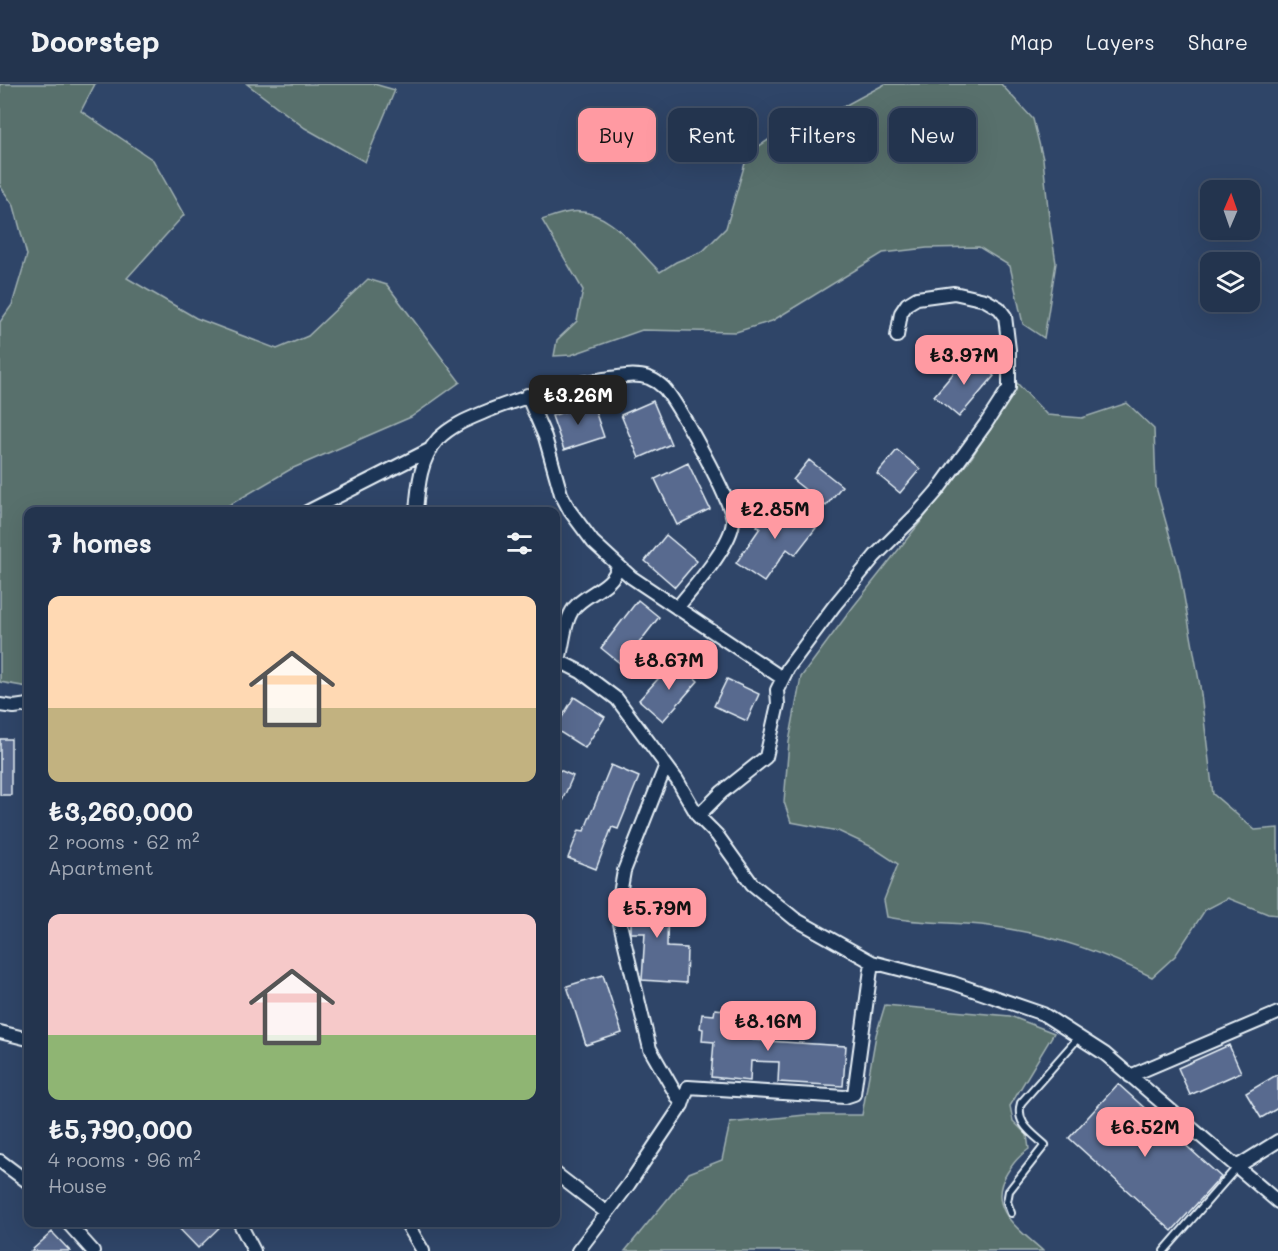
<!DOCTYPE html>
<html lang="en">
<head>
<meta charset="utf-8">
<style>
  :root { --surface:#23344e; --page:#2f3f58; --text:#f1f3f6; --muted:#a3aab6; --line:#404f66; --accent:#ff9aa2 }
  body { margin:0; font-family:Mali,sans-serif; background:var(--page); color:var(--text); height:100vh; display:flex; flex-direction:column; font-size:22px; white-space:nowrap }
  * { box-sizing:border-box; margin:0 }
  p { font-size:20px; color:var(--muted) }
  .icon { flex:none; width:33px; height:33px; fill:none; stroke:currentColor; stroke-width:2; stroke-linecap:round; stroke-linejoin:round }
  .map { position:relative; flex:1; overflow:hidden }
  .side { position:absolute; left:24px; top:423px; width:536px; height:720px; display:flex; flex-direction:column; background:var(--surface); border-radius:12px; box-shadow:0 6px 24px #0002,0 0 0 2px var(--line) }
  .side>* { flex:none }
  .banner { position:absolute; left:578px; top:24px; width:570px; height:54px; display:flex; gap:12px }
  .needle { width:39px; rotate:2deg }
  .fabs { position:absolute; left:1200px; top:96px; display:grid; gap:12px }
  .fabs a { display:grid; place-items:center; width:60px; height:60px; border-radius:12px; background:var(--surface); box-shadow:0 6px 24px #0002,0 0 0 2px var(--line); font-size:30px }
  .price { position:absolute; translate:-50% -51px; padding:0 14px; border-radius:12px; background:var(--accent); color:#111; font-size:20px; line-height:39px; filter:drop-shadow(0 2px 3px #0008) }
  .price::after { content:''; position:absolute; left:50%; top:36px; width:18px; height:14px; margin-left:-9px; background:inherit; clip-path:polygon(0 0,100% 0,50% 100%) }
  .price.on { background:#222; color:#fff }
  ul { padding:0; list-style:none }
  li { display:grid; align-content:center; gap:12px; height:318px; padding:0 24px }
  li span { display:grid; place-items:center; height:186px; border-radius:12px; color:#555 }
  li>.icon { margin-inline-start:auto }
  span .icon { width:108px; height:108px; fill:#fffc; stroke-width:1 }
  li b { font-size:26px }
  h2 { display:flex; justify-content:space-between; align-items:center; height:72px; padding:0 24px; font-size:26px }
  .chip { padding:0 21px; border-radius:12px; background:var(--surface); box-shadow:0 6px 24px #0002,0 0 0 2px var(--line); font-size:21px; line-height:54px }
  .chip.on { background:var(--accent); color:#111 }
  header { display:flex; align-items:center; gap:36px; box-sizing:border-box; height:84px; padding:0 30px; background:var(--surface); border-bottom:2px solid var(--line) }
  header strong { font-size:28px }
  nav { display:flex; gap:33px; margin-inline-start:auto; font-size:21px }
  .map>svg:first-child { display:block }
  .green { fill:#58706c; stroke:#a0b0b2; stroke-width:1.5 }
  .building { fill:#596b8f; stroke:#e8f1f8; stroke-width:1.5 }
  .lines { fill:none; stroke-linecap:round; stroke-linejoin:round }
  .lane-casing { stroke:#e8f1f8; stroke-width:10 }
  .street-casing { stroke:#e8f1f8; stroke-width:16 }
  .lane { stroke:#1d3557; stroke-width:6 }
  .street { stroke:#1d3557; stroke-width:12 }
</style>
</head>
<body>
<header>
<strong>Doorstep</strong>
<nav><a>Map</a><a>Layers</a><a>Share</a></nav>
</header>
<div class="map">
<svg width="1278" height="1167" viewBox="0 0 1278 1167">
  <rect width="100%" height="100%" fill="#2f4568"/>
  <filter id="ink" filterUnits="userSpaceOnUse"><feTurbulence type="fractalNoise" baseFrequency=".0167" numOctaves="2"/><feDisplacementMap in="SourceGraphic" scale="12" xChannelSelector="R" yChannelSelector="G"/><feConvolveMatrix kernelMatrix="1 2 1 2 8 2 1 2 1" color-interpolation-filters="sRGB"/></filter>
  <g filter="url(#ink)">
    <!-- green -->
    <path class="green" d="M0,0H95L81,27L153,76L184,131L127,194L196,234L277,265L308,252L368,195L387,201L460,298L411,333L291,385L219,427L28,428V603L0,598V238L12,221L27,171L14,122L0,102Z
      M247,0H374L395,6L365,78L305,44Z
      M885,0H1001L1033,35L1043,75L1049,134L1056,179L1044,254L1023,240L1010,182L979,163L927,164L883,169L772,237L736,248L642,246L571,271L554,272L557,256L577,237L583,206L542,136C551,133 561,129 570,128C609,123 635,164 660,188L676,178L703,167L726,144L748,69L773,53L822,34Z
      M1017,299L1047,331L1082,334L1127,319L1154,345L1156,403L1179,485L1200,602L1213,710L1255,746L1278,744V831L1268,830L1228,814L1205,826L1175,872L1152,893C1101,867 1046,849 989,842C955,838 921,840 887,833L884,816L898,780L872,763L838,747L791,738L784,718L789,658L801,593L853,523L972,373Z
      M885,921L1010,932L1054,949L1010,1022L1013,1037L1027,1051L1029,1065C1019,1072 1014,1078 1007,1089C985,1124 1019,1145 1043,1167H625L689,1089L722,1076L730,1039L805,1031H862L876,951Z"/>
    <!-- building -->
    <path class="building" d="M969,271L994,292L959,333L934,312Z
      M653,317L671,360L639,374L621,331Z
      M592,318L604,353L564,366L552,332Z
      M897,366L920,385L900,409L877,390Z
      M809,376L842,402L826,422L793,396Z
      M688,379L710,425L677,441L655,395Z
      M778,415L816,444L795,471L787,465L764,498L736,479L760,444L757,442Z
      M666,451L697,477L675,503L645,477Z
      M638,516L659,533L622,581L601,564Z
      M675,576L698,597L663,637L639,616Z
      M727,595L759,610L747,637L714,622Z
      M574,613L605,633L585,664L555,645Z
      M0,655H11V711H0Z
      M611,681L639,693L618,745L612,743L596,785L568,774L579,746L584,747Z
      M555,684L573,692L555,733Z
      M631,809L668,810L667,863L687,864L686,899L642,896L645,849H631Z
      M603,891L622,949L586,961L567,902Z
      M715,925L756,929L753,956L846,962L843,1002L778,998L779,978L751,977L750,997L711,993L714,958L702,957L703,945L700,944L702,930L714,931Z
      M1229,961L1241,988L1190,1011L1178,984Z
      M1278,990V1024L1261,1034L1246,1009Z
      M1118,1000L1221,1093L1172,1147L1069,1054Z
      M173,1138H225L198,1164Z
      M52,1148L70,1167H31Z"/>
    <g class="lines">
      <defs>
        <path id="lane" d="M1011,1129L1007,1118L1009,1107L1045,1061C1032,1049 1015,1039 1021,1019L1079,953
          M1164,1167L1238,1082"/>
        <path id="street" d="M527,311L545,353L561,410L570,427L593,458L631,493L782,594
          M307,428L431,365
          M416,428C418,402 420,375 438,355C453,340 471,334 490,326C527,312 564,301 604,295C618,293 634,289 649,294C654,296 660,300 664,304C677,318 734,421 733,437C732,461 693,504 677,524
          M555,575L581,588L617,615L677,696L698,732L717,751L752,800L795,835L872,878L953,899L1043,930L1105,970L1278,1118
          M555,588C564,569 562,540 574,524C587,508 613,504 618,482
          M0,621L14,623L28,621
          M666,681L624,787L617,827L650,965L682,1021
          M698,732L722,708L766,673L778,620L777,606L788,584L834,522L875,472L917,430L937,407L985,341L1009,304V266L1005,232L999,224L985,216L954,209L917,214L907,220L901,229L897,252
          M0,948L28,955
          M1130,992L1278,929
          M0,1077L28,1098
          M1238,1082L1278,1057
          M555,1089L607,1129
          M67,1138L93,1167
          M239,1138L254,1167
          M406,1138L423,1167
          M578,1167L629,1100L682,1021L688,1003L845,1013L854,1010L872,878"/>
      </defs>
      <!-- lane casing -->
      <use href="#lane" class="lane-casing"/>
      <!-- street casing -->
      <use href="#street" class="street-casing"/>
      <!-- lane -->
      <use href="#lane" class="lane"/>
      <!-- street -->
      <use href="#street" class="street"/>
    </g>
  </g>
</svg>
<div class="fabs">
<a><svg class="needle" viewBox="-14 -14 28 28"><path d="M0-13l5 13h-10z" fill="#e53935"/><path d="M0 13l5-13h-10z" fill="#a3aab6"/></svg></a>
<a><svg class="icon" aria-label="layers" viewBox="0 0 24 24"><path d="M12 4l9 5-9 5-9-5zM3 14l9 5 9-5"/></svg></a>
</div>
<b class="price" style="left:964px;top:302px">₺3.97M</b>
<b class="price on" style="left:578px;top:342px">₺3.26M</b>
<b class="price" style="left:775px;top:456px">₺2.85M</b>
<b class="price" style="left:669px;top:607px">₺8.67M</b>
<b class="price" style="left:657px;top:855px">₺5.79M</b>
<b class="price" style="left:768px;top:968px">₺8.16M</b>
<b class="price" style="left:1145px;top:1074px">₺6.52M</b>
<div class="banner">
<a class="chip on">Buy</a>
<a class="chip">Rent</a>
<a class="chip">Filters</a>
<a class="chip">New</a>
</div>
<section class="side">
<h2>7 homes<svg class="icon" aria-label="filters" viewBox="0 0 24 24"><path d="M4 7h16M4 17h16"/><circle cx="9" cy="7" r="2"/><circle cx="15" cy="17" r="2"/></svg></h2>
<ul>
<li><span style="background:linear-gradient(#ffd9b3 60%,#c2b280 0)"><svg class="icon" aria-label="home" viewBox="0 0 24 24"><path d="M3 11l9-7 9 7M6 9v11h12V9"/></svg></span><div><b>₺3,260,000</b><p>2 rooms · 62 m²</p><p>Apartment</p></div></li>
<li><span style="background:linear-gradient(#f6c9c9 65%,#8fb573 0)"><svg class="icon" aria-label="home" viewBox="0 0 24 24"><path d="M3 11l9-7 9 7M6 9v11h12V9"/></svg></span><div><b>₺5,790,000</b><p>4 rooms · 96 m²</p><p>House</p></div></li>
</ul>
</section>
</div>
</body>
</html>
